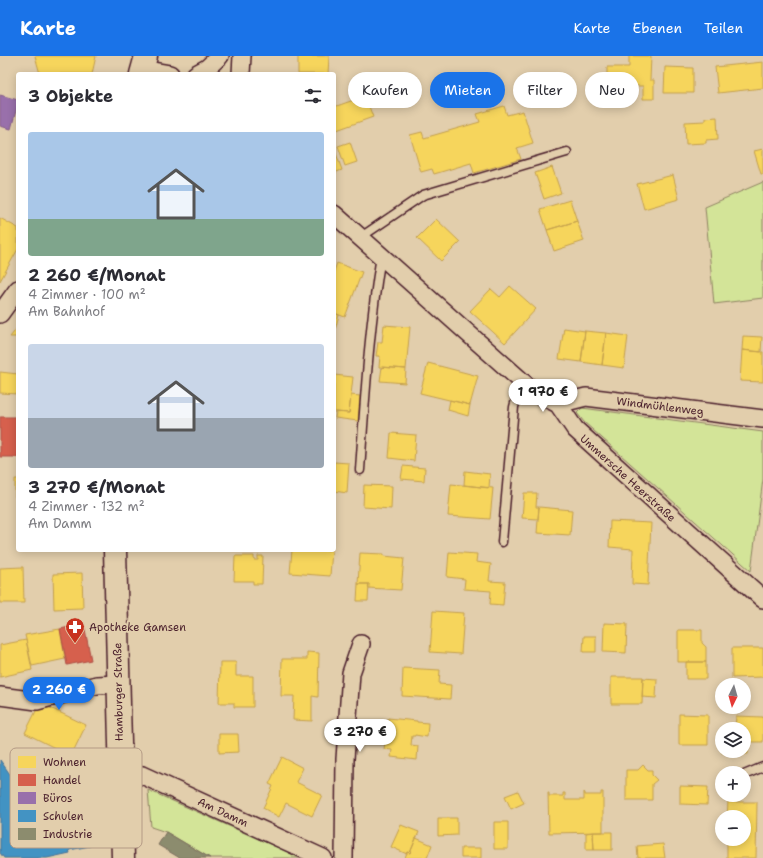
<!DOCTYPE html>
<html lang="de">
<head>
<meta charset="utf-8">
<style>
  :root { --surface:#fff; --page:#f2f2f3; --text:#2b2b33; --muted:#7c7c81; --accent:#1a73e8 }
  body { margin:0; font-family:"Shantell Sans",sans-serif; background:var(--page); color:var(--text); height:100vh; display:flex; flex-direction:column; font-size:15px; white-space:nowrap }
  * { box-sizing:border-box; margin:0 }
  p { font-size:13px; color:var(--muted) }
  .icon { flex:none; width:22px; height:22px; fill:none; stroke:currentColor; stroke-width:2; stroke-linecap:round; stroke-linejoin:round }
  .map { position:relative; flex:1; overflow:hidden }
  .details { position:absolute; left:16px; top:16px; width:320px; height:480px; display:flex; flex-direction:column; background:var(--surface); border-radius:4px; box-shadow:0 2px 10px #0003 }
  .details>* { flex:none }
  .hud { position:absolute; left:348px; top:16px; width:355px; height:36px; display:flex; gap:8px }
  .needle { width:26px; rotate:185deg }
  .tools { position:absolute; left:715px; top:622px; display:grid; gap:8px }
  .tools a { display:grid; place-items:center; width:36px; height:36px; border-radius:50%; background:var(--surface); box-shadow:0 2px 10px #0003; font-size:20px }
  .price { position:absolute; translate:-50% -34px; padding:0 9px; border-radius:14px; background:#fff; color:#222; font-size:13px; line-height:26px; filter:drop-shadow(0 1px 2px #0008) }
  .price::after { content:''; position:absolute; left:50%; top:24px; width:12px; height:9px; margin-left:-6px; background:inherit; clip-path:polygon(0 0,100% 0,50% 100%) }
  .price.active { background:var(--accent); color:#fff }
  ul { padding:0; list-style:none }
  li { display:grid; align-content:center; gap:8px; height:212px; padding:0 12px }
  li span { display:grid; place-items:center; height:124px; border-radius:4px; color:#555 }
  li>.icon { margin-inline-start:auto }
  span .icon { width:72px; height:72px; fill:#fffc; stroke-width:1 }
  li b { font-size:17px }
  h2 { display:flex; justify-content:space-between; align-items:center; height:48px; padding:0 12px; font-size:17px }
  .chip { padding:0 14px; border-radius:18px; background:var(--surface); box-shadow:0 2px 10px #0003; font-size:14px; line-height:36px }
  .chip.active { background:var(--accent); color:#fff }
  header { display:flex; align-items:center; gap:24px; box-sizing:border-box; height:56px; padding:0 20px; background:var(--accent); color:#fff }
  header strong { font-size:19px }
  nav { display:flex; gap:22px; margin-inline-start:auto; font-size:14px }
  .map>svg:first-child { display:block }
  .green { fill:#d3e498; stroke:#8e8262 }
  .homes { fill:#f6d55c; stroke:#c29e4d }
  .shops { fill:#d6604d; stroke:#ac4c43 }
  .offices { fill:#9970ab; stroke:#815885 }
  .schools { fill:#4393c3; stroke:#457095 }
  .industry { fill:#8c8c6e; stroke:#786b5a }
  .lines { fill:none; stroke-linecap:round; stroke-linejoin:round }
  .lane-casing { stroke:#4a1f2b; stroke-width:11 }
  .street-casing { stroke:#4a1f2b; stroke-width:20 }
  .secondary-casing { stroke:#4a1f2b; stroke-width:25 }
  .lane { stroke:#e2ceac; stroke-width:8 }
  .street { stroke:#e2ceac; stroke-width:17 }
  .secondary { stroke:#e2ceac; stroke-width:22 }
  .labels { text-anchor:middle; stroke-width:4; stroke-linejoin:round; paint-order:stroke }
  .street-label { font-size:11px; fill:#4a1f2b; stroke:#e2ceac }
  .poi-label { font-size:11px; fill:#4a1f2b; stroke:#e2ceac; text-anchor:start }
  .key { fill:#e2ceac; stroke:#b49a85; stroke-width:1 }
  .key-label { font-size:11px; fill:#4a1f2b }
</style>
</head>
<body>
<header>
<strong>Karte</strong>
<nav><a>Karte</a><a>Ebenen</a><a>Teilen</a></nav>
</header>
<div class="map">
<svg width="763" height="802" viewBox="0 0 763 802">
  <rect width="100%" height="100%" fill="#e2ceac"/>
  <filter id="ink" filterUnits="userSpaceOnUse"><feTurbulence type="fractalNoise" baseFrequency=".025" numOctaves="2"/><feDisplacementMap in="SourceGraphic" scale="8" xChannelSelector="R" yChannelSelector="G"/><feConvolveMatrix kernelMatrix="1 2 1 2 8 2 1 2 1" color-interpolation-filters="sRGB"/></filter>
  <g filter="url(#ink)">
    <!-- green -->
    <path class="green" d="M763,126V242L714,248L705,151Z
      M582,352L763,376V423L751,515L584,366L577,357Z
      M148,734L301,802H210L166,776L151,771Z"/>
    <!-- homes -->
    <path class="homes" d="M35,0H96L92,18H40Z
      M298,0H329L328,18H298Z
      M629,0H651L650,24H654V43H643V30H607V11H629Z
      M763,6V32L718,37L715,11Z
      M665,11L693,12V37H664Z
      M365,40L373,61L334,75V51Z
      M504,50L507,59L523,55L533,87L517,92L521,103L474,117L471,107L434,118L432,113L421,116L410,79L422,76L424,82L480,66L477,58Z
      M717,61L718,83L706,84V87L686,88L685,66L705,65V62Z
      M350,86L357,106L345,110L338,90Z
      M334,92L342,114L334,117Z
      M763,93V118H761L754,95Z
      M552,111L561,137L544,143L535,117Z
      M673,119L679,143L644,153L637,128Z
      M570,144L577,165L547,174L540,153Z
      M0,162L18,172V193L0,225Z
      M436,163L460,186L441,205L417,182Z
      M577,165L584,185L554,195L547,174Z
      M337,207L362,216L345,261L334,257V215Z
      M510,230L536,253L505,287L470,255L491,233L500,241Z
      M334,257L339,259L334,278Z
      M384,269L410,271L406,313L379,311L380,300H376L378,286H382Z
      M18,271V281H10Z
      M564,272L585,275L581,306L559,303Z
      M585,275L606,277L602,309L581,306Z
      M606,277L628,280L624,312L602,309Z
      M743,280L762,281L761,296L742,294Z
      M742,294L763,296V326L740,325Z
      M428,307L478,320L470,349L420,337Z
      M382,311L406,313L405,327L380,325Z
      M0,316L18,318V338L0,337Z
      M334,319L353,321L349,357L334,356Z
      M351,339L360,340L358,365L335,362L336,356L349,357Z
      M450,344L470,349L468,360L448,354Z
      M391,377L416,379L414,405L389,402Z
      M334,406L349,407L347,437L334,435Z
      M403,410L425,412L424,425L401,423Z
      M465,415L490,418L489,432L464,429Z
      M15,423H18V441H15Z
      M451,428L493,432L490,463L448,460Z
      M364,429L392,430L391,453L363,451Z
      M524,437H537L536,451H539L538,463L522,462Z
      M539,451L572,454L570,479L537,477Z
      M610,465L651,467L648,529L632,528L633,493L609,491Z
      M292,494H332L330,520L290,517Z
      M449,496L477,498L476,506L491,508L489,525L505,526L503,549L490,548L491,535L464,533L465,523L447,521Z
      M360,497L384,498V500L404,502L401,534L368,532L369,528H358Z
      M235,500H254V504H258V500H263L262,528H253V525H234Z
      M23,511L24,547H0V512Z
      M82,517L83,552L54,553L53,518Z
      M358,528H369L368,545H357Z
      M433,555L464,557L461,598L430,596Z
      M604,567L627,568L626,597L603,596Z
      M60,573L65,603L32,610L25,579Z
      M678,574H702V587L706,591V606H678Z
      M584,580H596V596H583Z
      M26,584L32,614L0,621V589Z
      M732,592H763V621L732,622Z
      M307,596L319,597L318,641L312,640V665L293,664L294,640H281L282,603H307Z
      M220,606H236V620H253V651H234V647H219Z
      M686,606H706V623H686Z
      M403,612L440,614L439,628L451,629L450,643L402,640Z
      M611,621H643L642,648H611Z
      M643,622L657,623L656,642L642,641Z
      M40,647L86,669L71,700L25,677Z
      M679,658L708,659V689H679Z
      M736,660L763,661V686H744V673H735Z
      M388,662L417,665V666L428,667L427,681L415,679V680H412L411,689L418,690L417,704L391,701L392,694L384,693Z
      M219,678H238L239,696L219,697Z
      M744,686H748V698L722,697V695H744Z
      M282,701L303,712L296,726L322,739L312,760L286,747L279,761L263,752L273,730L269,728Z
      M643,709L648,714H652V719L657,724L652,728V744H626V714H638Z
      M680,730L708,731L707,749L680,748Z
      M518,735L524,747L511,753L505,740Z
      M584,736L585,737V739H601V736H603V776L549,777L548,737H549V740H563V737H565V744H584Z
      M728,746H757L756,802H727V783H744V761H727Z
      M438,762H457V779L438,780Z
      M494,766H508V793H494Z
      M401,769L419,776L410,797L407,796V798L391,791Z
      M593,776H612V794H594Z
      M593,776L594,794H586V777Z
      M416,782L432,789L427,802H405L407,796L410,797Z
      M663,788L665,802H638L637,790Z
      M461,792H481V802H461Z"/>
    <!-- shops -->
    <path class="shops" d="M0,361H18V401H0Z
      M84,568L91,604L67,609L60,573Z"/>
    <!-- offices -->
    <path class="offices" d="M0,39L18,44V47L11,73L0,70Z"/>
    <!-- schools -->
    <path class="schools" d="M0,704L30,747L79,736L90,790L69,794L70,797L47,802H4L0,797Z"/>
    <!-- industry -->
    <path class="industry" d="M166,776L210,802H180L158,789Z"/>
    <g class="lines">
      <defs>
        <path id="lane" d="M361,181L423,139L567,96
          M360,414C365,343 369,271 381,200
          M502,486L514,351L517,340L526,329
          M744,719L763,711"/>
        <path id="street" d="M142,13L170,18
          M196,18L207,12L220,0
          M241,18L242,0
          M334,158L534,336L558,348L575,373L763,543
          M0,258L18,233
          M558,348L586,341L763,363
          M0,640L37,645L97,629L118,628
          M120,716L142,719L323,802
          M344,802L345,703L351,617L361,588"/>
        <path id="secondary" d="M141,18L146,0
          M115,494L123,802"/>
      </defs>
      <!-- lane casing -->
      <use href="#lane" class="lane-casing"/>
      <!-- street casing -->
      <use href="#street" class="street-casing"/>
      <!-- secondary casing -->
      <use href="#secondary" class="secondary-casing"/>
      <!-- lane -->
      <use href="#lane" class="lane"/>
      <!-- street -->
      <use href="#street" class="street"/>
      <!-- secondary -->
      <use href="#secondary" class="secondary"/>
    </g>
  </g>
  <!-- icons -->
  <defs>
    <symbol id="pharmacy-pin" viewBox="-11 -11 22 30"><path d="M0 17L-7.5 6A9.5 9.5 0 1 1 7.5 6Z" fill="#c8321e" stroke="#e2ceac"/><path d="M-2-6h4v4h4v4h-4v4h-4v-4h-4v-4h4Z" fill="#fff"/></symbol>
  </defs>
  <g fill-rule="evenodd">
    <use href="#pharmacy-pin" x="64" y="560" width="22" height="30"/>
  </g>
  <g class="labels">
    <!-- street labels -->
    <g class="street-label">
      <text transform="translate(660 350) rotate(7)" y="4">Windmühlenweg</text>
      <text transform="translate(628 422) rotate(42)" y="4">Ummersche Heerstraße</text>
      <text transform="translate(118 636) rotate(-91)" y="4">Hamburger Straße</text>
      <text transform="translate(223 756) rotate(25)" y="4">Am Damm</text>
    </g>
    <!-- poi labels -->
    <g class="poi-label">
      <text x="89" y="575">Apotheke Gamsen</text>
    </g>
  </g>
  <!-- legend -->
  <rect x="10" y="692" width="132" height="100" rx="6" class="key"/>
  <rect x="18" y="700" width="18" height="12" fill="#f6d55c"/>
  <rect x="18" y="718" width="18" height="12" fill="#d6604d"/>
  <rect x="18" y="736" width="18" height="12" fill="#9970ab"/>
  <rect x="18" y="754" width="18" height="12" fill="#4393c3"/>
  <rect x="18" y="772" width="18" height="12" fill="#8c8c6e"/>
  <g class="key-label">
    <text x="43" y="710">Wohnen</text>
    <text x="43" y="728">Handel</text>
    <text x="43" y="746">Büros</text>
    <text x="43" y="764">Schulen</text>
    <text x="43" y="782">Industrie</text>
  </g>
</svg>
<div class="tools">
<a><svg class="needle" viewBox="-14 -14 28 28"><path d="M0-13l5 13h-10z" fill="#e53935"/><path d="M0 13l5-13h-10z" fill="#7c7c81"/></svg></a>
<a><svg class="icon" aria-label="layers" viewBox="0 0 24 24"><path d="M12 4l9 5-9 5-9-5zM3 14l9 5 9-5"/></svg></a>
<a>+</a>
<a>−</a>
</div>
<b class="price" style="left:543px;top:357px">1 970 €</b>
<b class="price active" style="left:59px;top:655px">2 260 €</b>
<b class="price" style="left:360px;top:697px">3 270 €</b>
<div class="hud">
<a class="chip">Kaufen</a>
<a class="chip active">Mieten</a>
<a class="chip">Filter</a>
<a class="chip">Neu</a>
</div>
<section class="details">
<h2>3 Objekte<svg class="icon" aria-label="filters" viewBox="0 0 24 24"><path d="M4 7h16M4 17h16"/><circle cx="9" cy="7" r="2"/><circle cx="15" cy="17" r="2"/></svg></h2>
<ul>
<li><span style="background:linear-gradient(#a9c7e8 70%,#7fa58c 0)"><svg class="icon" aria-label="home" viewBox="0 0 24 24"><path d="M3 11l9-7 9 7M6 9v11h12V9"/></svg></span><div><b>2 260 €/Monat</b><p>4 Zimmer · 100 m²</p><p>Am Bahnhof</p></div></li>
<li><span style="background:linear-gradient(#c9d6e8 60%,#9aa5b1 0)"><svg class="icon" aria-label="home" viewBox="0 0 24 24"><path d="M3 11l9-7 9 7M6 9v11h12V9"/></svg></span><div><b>3 270 €/Monat</b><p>4 Zimmer · 132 m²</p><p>Am Damm</p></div></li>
</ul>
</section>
</div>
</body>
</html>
